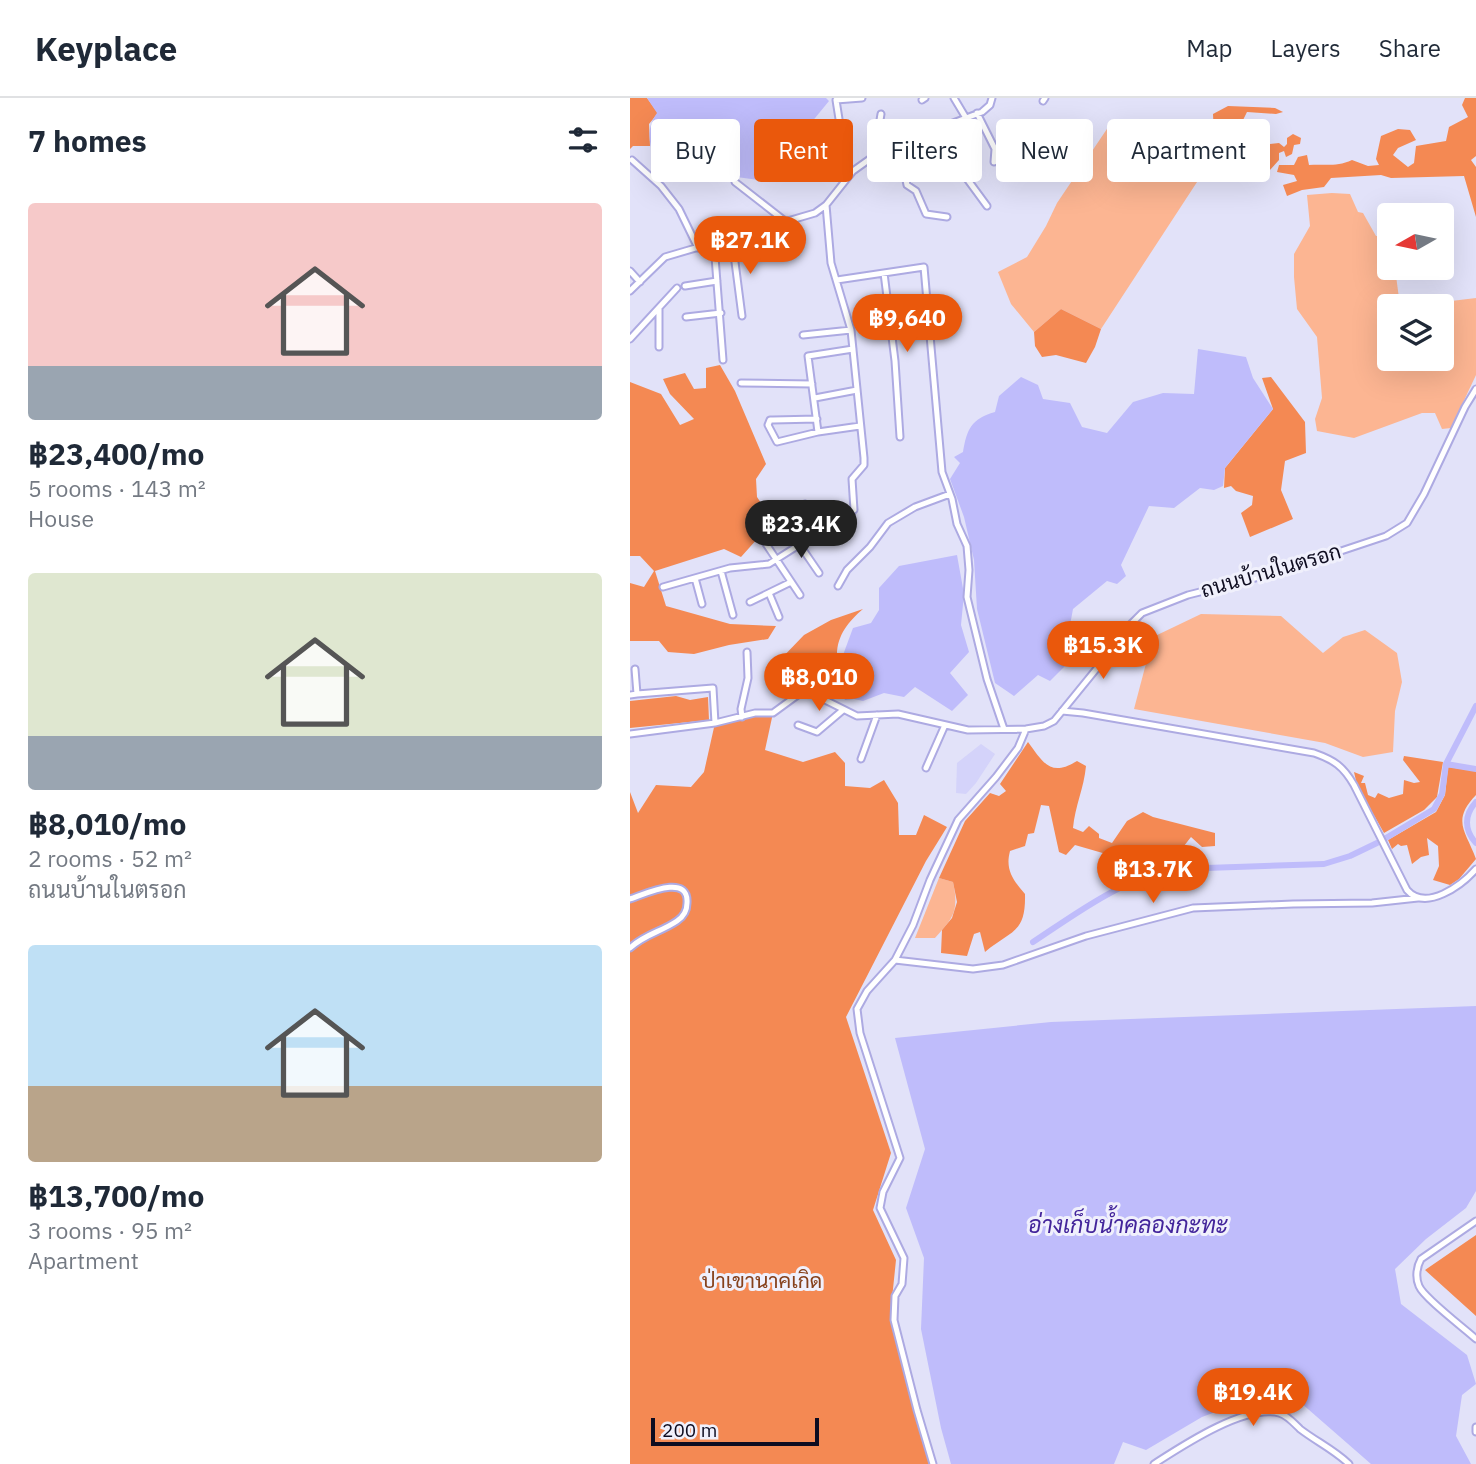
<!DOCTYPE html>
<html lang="en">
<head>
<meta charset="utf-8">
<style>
  :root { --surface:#fff; --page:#f6f6f7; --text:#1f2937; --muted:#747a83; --line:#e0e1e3; --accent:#ea580c }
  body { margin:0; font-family:"IBM Plex Sans",Sarabun,sans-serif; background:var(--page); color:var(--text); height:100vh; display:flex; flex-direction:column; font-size:26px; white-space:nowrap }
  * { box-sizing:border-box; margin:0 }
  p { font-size:23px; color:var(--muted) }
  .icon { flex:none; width:38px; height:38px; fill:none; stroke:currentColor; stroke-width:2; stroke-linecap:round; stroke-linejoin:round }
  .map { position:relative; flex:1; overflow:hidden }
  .side { display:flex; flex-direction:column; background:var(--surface); width:630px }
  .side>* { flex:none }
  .banner { position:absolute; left:21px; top:21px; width:665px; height:63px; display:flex; gap:14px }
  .needle { width:46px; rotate:261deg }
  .fabs { position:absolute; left:747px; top:105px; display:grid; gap:14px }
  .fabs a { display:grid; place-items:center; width:77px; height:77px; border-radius:7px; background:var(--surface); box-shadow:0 7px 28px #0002; font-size:35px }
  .scale { position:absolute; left:21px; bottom:18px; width:168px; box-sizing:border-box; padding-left:7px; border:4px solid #0e0c20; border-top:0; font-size:19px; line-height:24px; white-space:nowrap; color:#0e0c20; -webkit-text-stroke:5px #f0f0fc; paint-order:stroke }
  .price { position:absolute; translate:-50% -60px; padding:0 16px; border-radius:24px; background:var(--accent); color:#fff; font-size:23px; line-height:46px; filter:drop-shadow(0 2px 4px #0008) }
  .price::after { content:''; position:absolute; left:50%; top:42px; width:21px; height:16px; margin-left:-10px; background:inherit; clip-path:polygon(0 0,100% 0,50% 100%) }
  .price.selected { background:#222; color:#fff }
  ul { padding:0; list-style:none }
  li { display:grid; align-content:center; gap:14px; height:371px; padding:0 28px }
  li span { display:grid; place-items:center; height:217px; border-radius:7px; color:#555 }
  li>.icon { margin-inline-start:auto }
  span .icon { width:126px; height:126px; fill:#fffc; stroke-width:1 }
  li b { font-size:30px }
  h2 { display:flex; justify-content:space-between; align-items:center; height:84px; padding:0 28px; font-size:30px }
  .pill { padding:0 24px; border-radius:7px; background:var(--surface); box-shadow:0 7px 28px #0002; font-size:24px; line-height:63px }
  .pill.selected { background:var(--accent); color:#fff }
  header { display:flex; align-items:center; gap:42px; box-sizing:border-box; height:98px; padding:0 35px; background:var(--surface); border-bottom:2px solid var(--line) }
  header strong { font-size:33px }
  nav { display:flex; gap:38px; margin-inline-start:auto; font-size:24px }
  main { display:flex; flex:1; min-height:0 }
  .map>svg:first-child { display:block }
  .built { fill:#d4d3fa }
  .green { fill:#fcb592 }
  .forest { fill:#f48953 }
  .water { fill:#bfbcfb }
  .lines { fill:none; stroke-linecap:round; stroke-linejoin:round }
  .canal { stroke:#bfbcfb; stroke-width:6 }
  .street-casing { stroke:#adaae2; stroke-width:9 }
  .street { stroke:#fff; stroke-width:5 }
  .labels { text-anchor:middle; stroke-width:6; stroke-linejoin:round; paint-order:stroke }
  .street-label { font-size:21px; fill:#0e0c20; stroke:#f0f0fc }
  .park-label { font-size:21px; fill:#86411c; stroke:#f0f0fc }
  .water-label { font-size:23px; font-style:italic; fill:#43259b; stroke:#f0f0fc }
</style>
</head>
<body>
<header>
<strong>Keyplace</strong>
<nav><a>Map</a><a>Layers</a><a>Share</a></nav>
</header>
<main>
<section class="side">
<h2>7 homes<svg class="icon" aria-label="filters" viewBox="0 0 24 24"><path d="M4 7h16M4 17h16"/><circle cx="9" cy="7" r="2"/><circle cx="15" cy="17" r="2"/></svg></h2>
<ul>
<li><span style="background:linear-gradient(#f6c9c9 75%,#9aa5b1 0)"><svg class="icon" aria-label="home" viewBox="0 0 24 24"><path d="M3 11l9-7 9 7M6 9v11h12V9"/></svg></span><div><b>฿23,400/mo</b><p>5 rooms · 143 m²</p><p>House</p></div></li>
<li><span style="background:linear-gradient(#dfe7d0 75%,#9aa5b1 0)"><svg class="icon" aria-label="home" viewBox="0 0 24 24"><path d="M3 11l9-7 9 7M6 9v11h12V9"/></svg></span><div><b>฿8,010/mo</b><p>2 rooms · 52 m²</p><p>ถนนบ้านในตรอก</p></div></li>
<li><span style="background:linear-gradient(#bfe0f5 65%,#b9a48a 0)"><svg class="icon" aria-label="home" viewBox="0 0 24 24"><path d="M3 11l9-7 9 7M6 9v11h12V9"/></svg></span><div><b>฿13,700/mo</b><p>3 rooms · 95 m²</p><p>Apartment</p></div></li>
</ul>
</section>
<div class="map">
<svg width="846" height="1366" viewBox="0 0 846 1366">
  <rect width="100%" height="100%" fill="#e2e2f9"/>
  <!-- built -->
  <path class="built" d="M351,646L365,656L346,685L336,696L326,695L327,665Z"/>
  <!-- green -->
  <path class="green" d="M481,25L558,61L569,81L471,231L431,211L404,234L381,206L368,174L397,159L416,128L427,105Z
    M702,95L720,96L728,114L733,115L746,138L759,137L760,170H765L770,208H760V261H812V208H780L846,200V277L821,330L812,331L805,315H792L724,340L687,333L685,321L692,300L687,239L667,211L664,179V156L680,128L677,97Z
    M571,516L651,518L693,555L713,539L735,532L767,555L772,584L765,613L763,654L733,659L695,645L504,611L523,539Z
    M309,780L323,784C329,813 324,819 305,840H285Z"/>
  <!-- forest -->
  <path class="forest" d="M0,0H17L28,15L19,26L20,48H3L0,51Z
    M835,0H846V58L841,62L846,69V119L834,78L761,80L751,77L701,80L694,89L672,92L657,98L653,87L667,83L664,77L647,74L649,67H664L668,59L677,57L679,67C696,66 707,69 722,62L738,68L749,67L746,61L751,38L768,31L780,32L786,42L768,50L763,57L778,69L784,65L786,48L816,43L819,29L838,19L832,7Z
    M598,8L645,10L653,14L646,16L617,14L611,26L615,35L629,41L638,35L640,46L649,45L654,49L657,46V40L663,36L671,40L670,46L664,47L662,56L656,59L654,53L649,55V62L639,73H627C623,66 615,65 609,59C597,47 604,47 584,38L583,16Z
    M431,211L471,231L465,249L456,265L426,257L412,259L405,248L404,234Z
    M90,267L105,293L136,366L126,381L127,399L143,423L111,459L94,451L25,473L36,508L100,526L146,528L138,541L99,547L64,556L38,554L29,543H0V485L14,489L24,473L10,458H0V284L31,296L50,327L64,321L40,296L33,281L55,275L64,291L76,290V270Z
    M641,279L675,324L676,355L655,363L651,392L663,421L620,439L611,415L622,407L623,398L606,393L601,388L594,390L595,370L643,311L632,280Z
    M233,511C219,523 207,537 207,557C207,577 211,575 200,594L167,579L148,564L174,537L201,522Z
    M46,598L60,602L78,599L79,622L0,630V603Z
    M143,615L135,652L173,664L205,654L215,665V688L240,690L254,682L268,705L269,737H286L294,717L317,729L296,763L216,919L261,1055L243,1112L266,1162L260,1220L273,1272L303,1366H0V694L8,715L26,687L61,689L74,674L85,625Z
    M398,644C414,666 421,679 447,663L456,668C454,690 445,708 443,730L453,734L459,728L469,736V740L482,745L497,723L513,714L523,719L585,735V748L572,749L561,739L550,753L530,758L514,774L501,778L484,777L488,768L483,758L445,747L436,757L429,754L419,708L411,707L404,735L398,736L395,748L380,753C375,772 383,782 395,796C396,836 381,832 355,854L350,834L344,836L337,858L311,855L312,832L322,820L327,804L323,784L309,780L335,723L360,695L369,698L376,693L370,686Z
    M774,658L813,664L807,699L794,712L754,735L727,687L724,674L734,678L731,685H735L738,697L745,700L748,695L759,700L773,696L774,682L784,685L790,684L773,662Z
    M818,669L846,673V697C821,723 836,733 846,761L829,781L820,787L803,782L809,768L808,748L797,740L799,757L791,759L782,766L777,747L771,748L768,746L762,751L758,742L806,714L815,697Z
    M846,1137V1218L795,1172Z"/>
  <!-- water -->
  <path class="water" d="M17,0H196L199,3L158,53V73L136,83L92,77L67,66L52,56L24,59C18,42 17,29 27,15Z
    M568,251L616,259L623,280L643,311L595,370L593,388L584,392L570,390L544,410L519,408L491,467L496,478L487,486L477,483L443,511L438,538L448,555L420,583L408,577L384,598L365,585L347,511L344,462L334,419L320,381L330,365L324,359L333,354C337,331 341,321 365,314L369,298L391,279L408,287L413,301L440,305L452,329L477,335L503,304L533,295L564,296Z
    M327,457L334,496L331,527L339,554L320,575L338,597L322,613L285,589L274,599L254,595L233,603L224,601L215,602C208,586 219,576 213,557L223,530L241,525L249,512V490L269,468Z
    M846,908V1093L836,1110L796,1141L765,1171L771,1206L837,1257L846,1286L832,1297L826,1338L841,1366H741L655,1291L623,1300L572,1319L516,1352L493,1344L484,1366H321L311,1330L291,1231L294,1160L276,1110L295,1051L265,940L421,924Z"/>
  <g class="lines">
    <!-- canal -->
    <path class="canal" d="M816,666L846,671
      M846,704C834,717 834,732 846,745
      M756,740L804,711L812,696L816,666L846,608
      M403,844C447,815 494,779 547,771L694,766L720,758L747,745"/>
    <defs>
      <path id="street" d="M324,0L336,20
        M292,2L295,0
        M413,3L415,0
        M347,15L365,51L364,64
        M302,33L357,108
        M270,52L277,87L286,93L296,116L317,119
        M244,58L251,16
        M2,62L31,88L49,111L68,150
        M218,78L206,2L232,0
        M105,84L155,123
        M102,141L112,218
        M84,146L93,262
        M0,173L10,184
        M254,175L265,263L270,339
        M207,182L294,169L312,374L322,401L327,426L337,448L339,472L337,499L357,581L374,631
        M55,188L87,183
        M0,193L35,159L185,115L196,107L223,73L244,58L270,52L302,33L352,14L360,7L362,0
        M56,219L91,215
        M173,237L221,232
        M0,241L47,190
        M29,249V210
        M223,251L178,258L188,334L230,328
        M111,285L182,286
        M185,300L227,292
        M187,321L143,322H140L138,327L147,344L188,334
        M175,406L198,440
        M152,421L189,475
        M134,443L170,497
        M91,473L103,517
        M65,480L72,506
        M208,488L217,472L240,449L258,425L285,409L320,396
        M33,489L100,470L139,466L224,412L222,381L234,367V360L221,232L201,165L196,107
        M139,495L149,519
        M120,504L161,484
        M7,596L83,590L85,625
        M0,597L7,596L5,571
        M432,613L453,615L684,655C704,662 713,668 724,687L777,792C796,814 832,787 846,771
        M112,619L111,611L118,580L117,554
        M168,627L187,634L213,612
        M0,636L85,625L125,615H143L169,596L179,594L227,618L268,616L338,632L396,631L414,628L424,623L485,548L496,531L512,515L558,497L645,475L756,438L777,425L794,396L835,309L846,291
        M231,661L247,617
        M296,670L315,627
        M0,801C15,796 59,775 57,805C57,813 53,819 47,823C31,834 15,836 0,850
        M265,862L343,871L373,867L456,838L563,810L663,806L742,805L788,800
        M846,1123L791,1161C787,1168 785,1179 789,1188C794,1200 834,1230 846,1241
        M846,1329V1334
        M303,1366L287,1312L264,1222L265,1198L272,1186L274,1160L250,1110L253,1094L270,1060L230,935L227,911L237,893L265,862L283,827L300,782L328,722L366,679L388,650L396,631
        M524,1366C552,1348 615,1306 649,1315C657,1317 664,1325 670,1331C687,1344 703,1351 719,1366"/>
    </defs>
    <!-- street casing -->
    <use href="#street" class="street-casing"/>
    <!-- street -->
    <use href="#street" class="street"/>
  </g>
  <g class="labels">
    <!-- street labels -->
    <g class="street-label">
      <text transform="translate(641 473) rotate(-16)" y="7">ถนนบ้านในตรอก</text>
    </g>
    <!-- park labels -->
    <g class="park-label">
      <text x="132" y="1190">ป่าเขานาคเกิด</text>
    </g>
    <!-- water labels -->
    <g class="water-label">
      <text x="498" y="1135">อ่างเก็บน้ำคลองกะทะ</text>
    </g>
  </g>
</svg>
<div class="fabs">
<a><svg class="needle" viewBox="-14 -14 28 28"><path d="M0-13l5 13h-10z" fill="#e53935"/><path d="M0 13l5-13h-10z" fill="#747a83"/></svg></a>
<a><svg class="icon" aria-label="layers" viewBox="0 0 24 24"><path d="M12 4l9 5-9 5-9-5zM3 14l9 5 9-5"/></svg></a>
</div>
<div class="scale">200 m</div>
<b class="price" style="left:120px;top:178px">฿27.1K</b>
<b class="price" style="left:277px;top:256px">฿9,640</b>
<b class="price selected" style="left:171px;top:462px">฿23.4K</b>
<b class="price" style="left:473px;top:583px">฿15.3K</b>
<b class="price" style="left:189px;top:615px">฿8,010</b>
<b class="price" style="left:523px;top:807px">฿13.7K</b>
<b class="price" style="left:623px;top:1330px">฿19.4K</b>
<div class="banner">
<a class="pill">Buy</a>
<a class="pill selected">Rent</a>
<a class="pill">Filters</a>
<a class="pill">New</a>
<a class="pill">Apartment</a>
</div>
</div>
</main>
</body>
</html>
